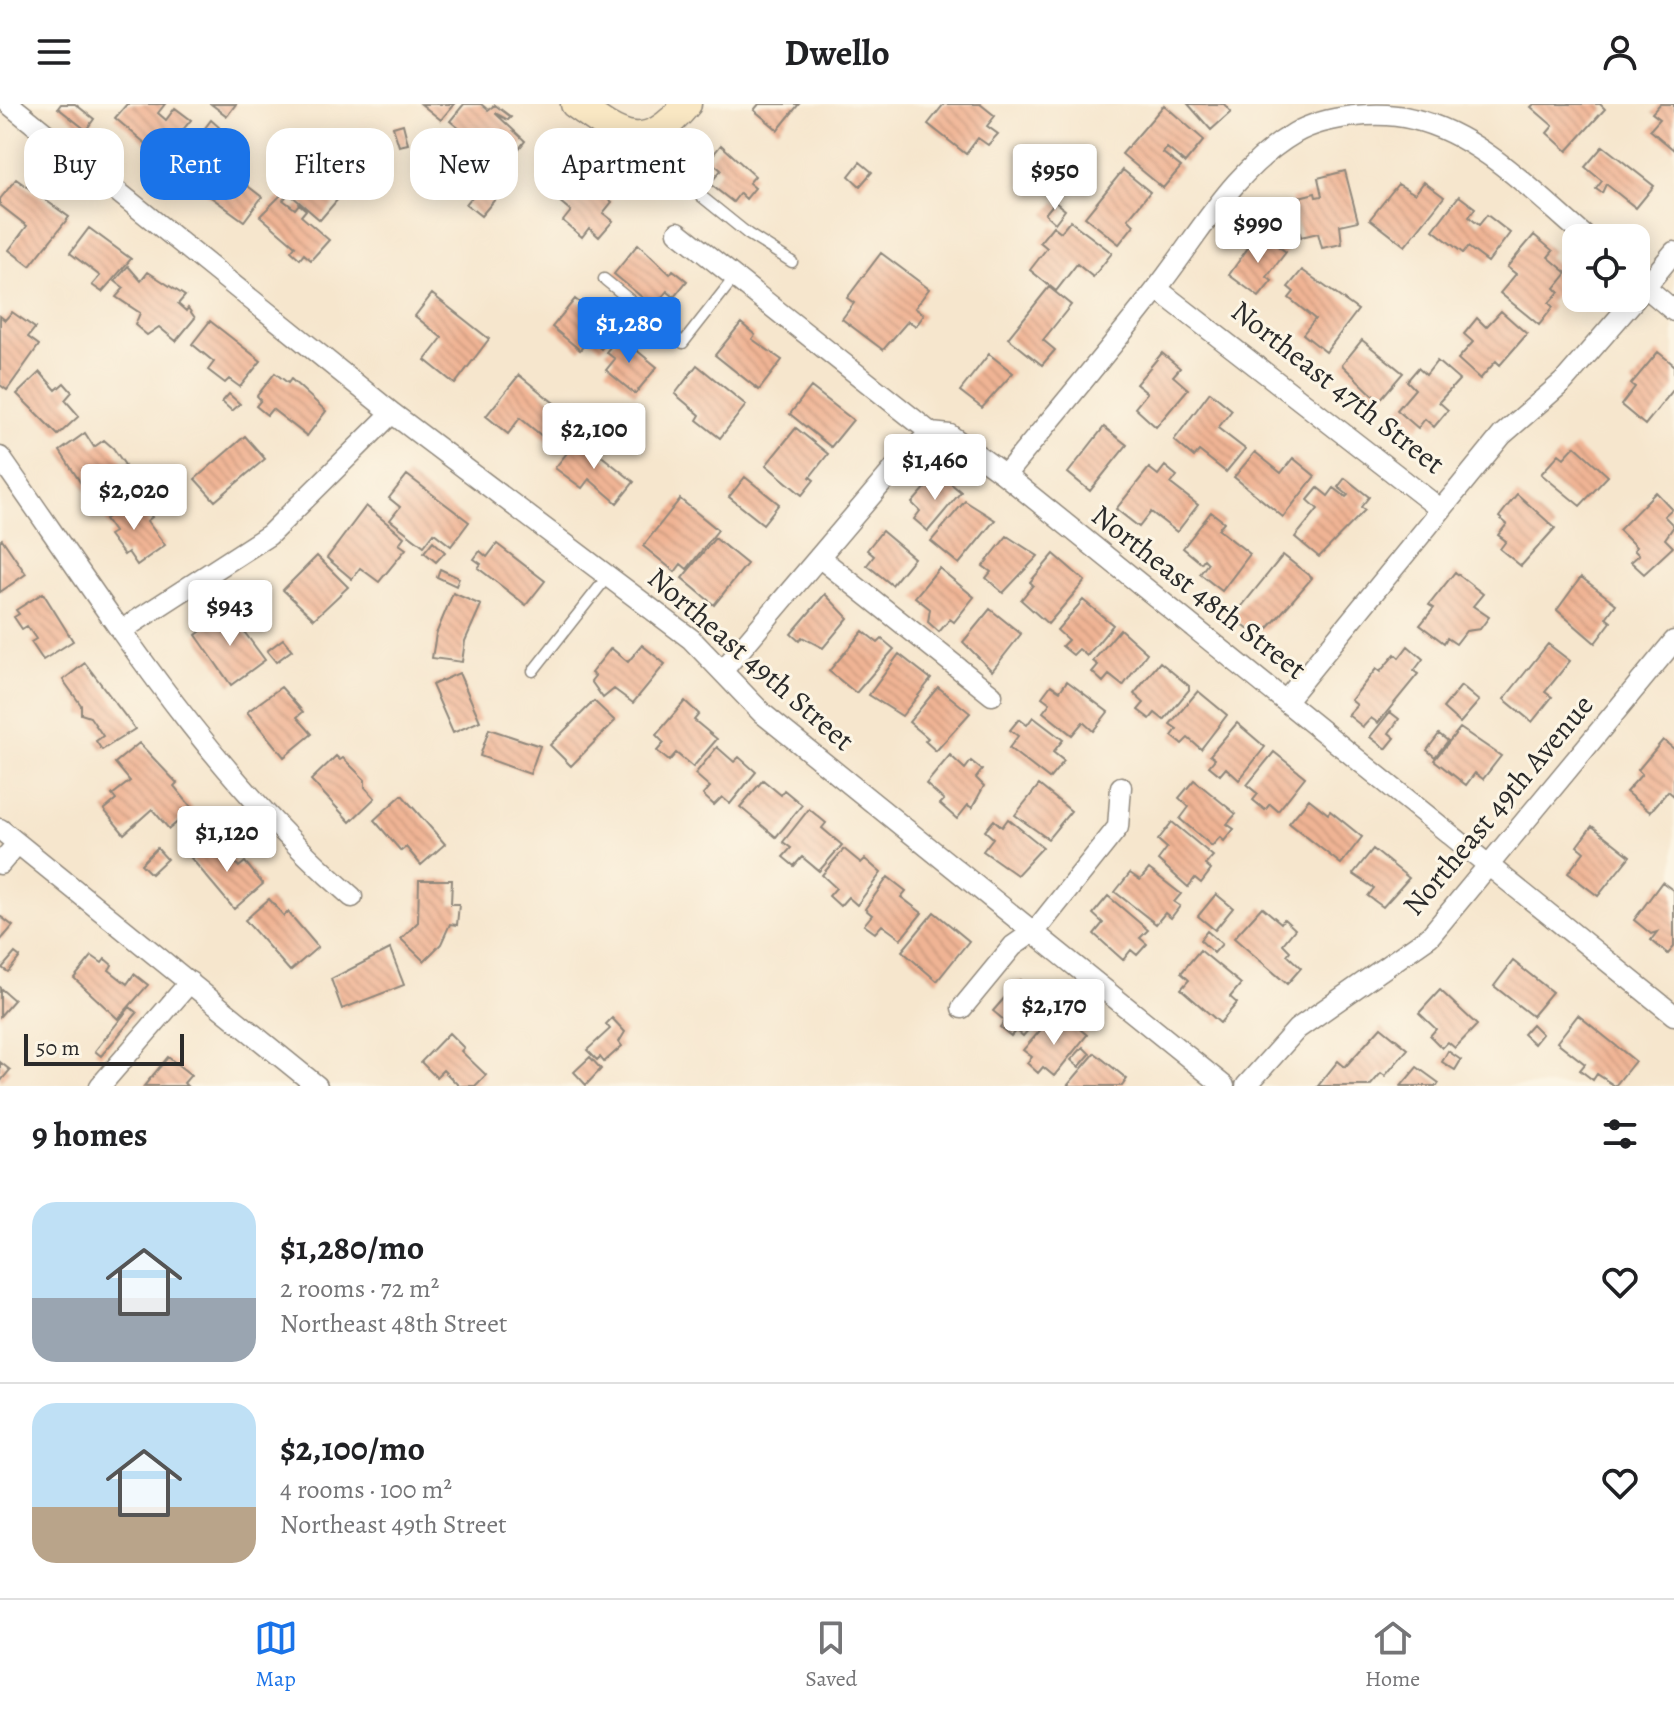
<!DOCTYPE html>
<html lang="en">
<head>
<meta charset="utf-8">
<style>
  :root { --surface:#fff; --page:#f2f2f2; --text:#202124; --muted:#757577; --line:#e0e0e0; --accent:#1a73e8 }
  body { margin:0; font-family:Alegreya,serif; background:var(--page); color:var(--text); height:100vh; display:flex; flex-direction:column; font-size:30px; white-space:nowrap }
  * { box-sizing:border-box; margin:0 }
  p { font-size:26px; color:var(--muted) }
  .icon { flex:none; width:44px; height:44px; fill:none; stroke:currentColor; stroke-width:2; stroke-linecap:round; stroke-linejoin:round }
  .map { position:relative; height:982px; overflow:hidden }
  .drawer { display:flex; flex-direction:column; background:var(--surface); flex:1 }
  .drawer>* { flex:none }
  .banner { position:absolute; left:24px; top:24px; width:800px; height:72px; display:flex; gap:16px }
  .buttons { position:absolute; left:1562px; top:120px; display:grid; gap:16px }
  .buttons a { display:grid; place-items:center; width:88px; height:88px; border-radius:16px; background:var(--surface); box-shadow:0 4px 20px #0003; font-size:40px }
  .scale { position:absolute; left:24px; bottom:20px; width:160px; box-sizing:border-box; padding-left:8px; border:4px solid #2b2b2b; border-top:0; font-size:22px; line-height:28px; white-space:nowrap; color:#2b2b2b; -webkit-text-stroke:6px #fcf5e5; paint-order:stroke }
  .price { position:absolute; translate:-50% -68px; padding:0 18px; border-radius:8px; background:#fff; color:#222; font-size:26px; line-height:52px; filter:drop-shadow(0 2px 4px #0008) }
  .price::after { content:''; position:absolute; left:50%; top:48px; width:24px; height:18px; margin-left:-12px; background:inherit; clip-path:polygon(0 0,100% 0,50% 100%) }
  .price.selected { background:var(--accent); color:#fff }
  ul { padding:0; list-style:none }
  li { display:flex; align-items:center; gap:24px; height:200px; padding:0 32px }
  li+li { border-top:2px solid var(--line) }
  li span { display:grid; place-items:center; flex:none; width:224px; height:160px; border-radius:24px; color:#555 }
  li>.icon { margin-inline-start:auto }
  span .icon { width:96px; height:96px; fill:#fffc; stroke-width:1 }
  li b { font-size:34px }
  h2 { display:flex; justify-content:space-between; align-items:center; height:96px; padding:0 32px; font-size:34px }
  .tag { padding:0 28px; border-radius:24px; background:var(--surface); box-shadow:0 4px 20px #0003; font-size:28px; line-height:72px }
  .tag.selected { background:var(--accent); color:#fff }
  header { display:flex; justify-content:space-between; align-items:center; height:104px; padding:0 32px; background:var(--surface); font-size:36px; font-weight:700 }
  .tabs { display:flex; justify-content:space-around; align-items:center; height:112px; border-top:2px solid var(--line); background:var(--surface); font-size:22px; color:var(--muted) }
  .tabs a { display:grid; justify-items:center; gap:4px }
  .tabs .selected { color:var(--accent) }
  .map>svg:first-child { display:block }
  .building { fill:url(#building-back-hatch) }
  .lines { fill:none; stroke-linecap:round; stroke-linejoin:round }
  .lane-casing { stroke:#90887c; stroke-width:13 }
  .street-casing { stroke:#90887c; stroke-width:23 }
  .secondary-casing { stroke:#90887c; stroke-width:31 }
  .lane { stroke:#fff; stroke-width:10 }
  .street { stroke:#fff; stroke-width:20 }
  .secondary { stroke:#f9e7c3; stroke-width:28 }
  .labels { text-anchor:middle; stroke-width:6; stroke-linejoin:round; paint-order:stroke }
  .street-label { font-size:30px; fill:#2b2b2b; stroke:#fcf5e5 }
</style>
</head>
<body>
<header><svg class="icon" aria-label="menu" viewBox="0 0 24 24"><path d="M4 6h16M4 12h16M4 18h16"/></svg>Dwello<svg class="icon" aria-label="person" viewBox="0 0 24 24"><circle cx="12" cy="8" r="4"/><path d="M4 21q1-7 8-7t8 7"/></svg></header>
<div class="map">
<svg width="1674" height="982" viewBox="0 0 1674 982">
  <defs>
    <pattern id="building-back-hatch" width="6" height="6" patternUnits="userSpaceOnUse" patternTransform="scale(2)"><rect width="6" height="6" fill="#f0b494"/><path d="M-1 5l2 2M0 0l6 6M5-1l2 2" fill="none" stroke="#ce9b80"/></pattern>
  </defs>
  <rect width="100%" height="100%" fill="#fcf5e5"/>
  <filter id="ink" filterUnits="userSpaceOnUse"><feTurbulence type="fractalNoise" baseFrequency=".0125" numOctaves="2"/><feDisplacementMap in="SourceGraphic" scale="16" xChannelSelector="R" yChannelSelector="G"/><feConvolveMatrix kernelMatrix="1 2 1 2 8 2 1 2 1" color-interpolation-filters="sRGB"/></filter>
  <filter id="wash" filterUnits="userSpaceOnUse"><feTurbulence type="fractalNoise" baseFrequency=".006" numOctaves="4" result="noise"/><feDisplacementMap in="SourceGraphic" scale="32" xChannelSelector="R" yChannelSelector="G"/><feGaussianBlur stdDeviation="1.8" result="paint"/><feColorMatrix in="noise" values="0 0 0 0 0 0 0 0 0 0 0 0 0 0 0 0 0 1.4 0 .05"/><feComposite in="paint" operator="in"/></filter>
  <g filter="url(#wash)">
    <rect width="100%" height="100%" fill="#f6e6cd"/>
    <g id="blocks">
      <!-- building -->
      <path class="building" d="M61,0H75L94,15L86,26L58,4Z
        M127,0H165L158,9L166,16L175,4L191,16L181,28L195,39L175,64L115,14Z
        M211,0H236L227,12Z
        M421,0H454L441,16Z
        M464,0H481L488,6L495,1L511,13L508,16L495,9L525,37L509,57L493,45L489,49L485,46L476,57L457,42L466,30L450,17Z
        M759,0H799L778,26L754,6Z
        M944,0H980L995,12L987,22L998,30L988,41L978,34L966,50L928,20Z
        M1188,0H1224L1231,8L1211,26Z
        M1534,0H1600L1605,5L1567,47L1547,29L1553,22L1531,3Z
        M1660,0H1674V46L1650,26L1660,15L1652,9Z
        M1164,1L1204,36L1185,59L1167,44L1163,49L1181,63L1163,84L1122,50Z
        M211,16L219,23L207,38L199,32Z
        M403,20L408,40L399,42L393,23Z
        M721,41L755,72L749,79L755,84L746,95L740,89L733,98L710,80L721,66L709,56Z
        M1603,42L1654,82L1636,104L1606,80L1602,89L1596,85L1602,77L1585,63Z
        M206,49L223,63L231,54L243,63L236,73L262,93L244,117L186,75Z
        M860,58L872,68L860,82L849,72Z
        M303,64L338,95L320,116L284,85Z
        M1123,66L1150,88L1128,115L1134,121L1119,140L1085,113Z
        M1345,67L1358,117L1340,121L1342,140L1322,144L1318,129L1301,133L1291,95L1315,89L1316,93L1322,92L1318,74Z
        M579,70L612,98L603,109L613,117L599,133L589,124L582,133L563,117L571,107L558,96Z
        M16,75L69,113L30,162L9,146L27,122L0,101V95Z
        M1424,78L1444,93L1405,142L1370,115L1398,80L1415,90Z
        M482,81L497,93L481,112L466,100Z
        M282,90L286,93L283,96L295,105L299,100L306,106L301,112L329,136L311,156L304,150L300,155L291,147L295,142L260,112Z
        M1459,92L1475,104L1469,113L1479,121L1487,111L1510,129L1488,158L1468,143L1463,149L1433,126Z
        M1055,98L1065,106L1055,119L1045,110Z
        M1070,117L1112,149L1093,173L1077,160L1056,187L1030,166L1047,144L1040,138L1053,122L1061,128Z
        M89,124L131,155L102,188L92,181L100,172L70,149Z
        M1259,128L1286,148L1267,173L1272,177L1259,193L1229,171Z
        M1534,131L1553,147L1548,153L1567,169L1555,184L1559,188L1549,199L1553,203L1539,221L1500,189L1516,170L1507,163Z
        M638,140L670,170L673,166L687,177L674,193L667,187L654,203L614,170Z
        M881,149L929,185L915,204L924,211L916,222L908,217L883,246L842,215L854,199L847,194Z
        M128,162L141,177L148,168L185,192L178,200L186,207L188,204L195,214L176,237L159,223L147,231L135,221L140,209L116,193L124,184L115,177Z
        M1302,166L1358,206L1326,248L1303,230L1315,215L1289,194L1294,188L1288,183Z
        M1049,183L1071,201L1043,236L1055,246L1042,261L1008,234Z
        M432,190L489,235L455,280L425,256L442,234L415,212Z
        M575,195L615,227L601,245L589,235L580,246L552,223Z
        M1501,207L1527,230L1500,261L1496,257L1480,275L1458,255L1473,238L1464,230L1477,214L1486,223Z
        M12,208L35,224L28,233L39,241L7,286L0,281V212L5,216Z
        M210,217L261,257L240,283L229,275L225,279L208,266L214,258L192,240Z
        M741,219L755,231L752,235L782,256L759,286L715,251Z
        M619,232L657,263L635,290L606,266L615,255L606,248Z
        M1362,236L1403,269L1379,297L1342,261Z
        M1658,248L1674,261V285L1645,321L1621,301L1635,283L1631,280Z
        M1162,249L1180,264L1173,272L1188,285L1156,323L1135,304L1147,289L1136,280Z
        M989,250L1013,269L982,304L960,287Z
        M1437,257L1459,276L1439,298L1448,306L1434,323L1425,315L1418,324L1397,306L1415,285L1407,277L1418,264L1426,271Z
        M697,261L746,301L720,334L697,316L700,311L675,290Z
        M40,268L56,286L64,279L72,288L65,296L79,312L58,331L17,290Z
        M275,269L288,279L291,275L326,307L307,332L272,305L267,311L256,302L261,296L257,292Z
        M519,271L569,311L548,337L520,314L508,330L486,312Z
        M811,283L853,316L831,343L790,310Z
        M1210,288L1232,306L1218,324L1245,345L1226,368L1199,347L1194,353L1174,336Z
        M229,290L240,300L232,307L222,298Z
        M1104,323L1127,341L1090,387L1068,369Z
        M796,324L828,350L810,373L814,376L802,391L766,361Z
        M85,329L94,343L104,336L113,344L125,361L118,366L130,383L99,407L60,347Z
        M245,332L265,355L215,397L195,375Z
        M579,334L634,378L617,399L589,375L582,384L555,364Z
        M1575,342L1608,372L1580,402L1541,370L1559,350L1564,354Z
        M1255,348L1281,369L1293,354L1315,372L1283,413L1234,373Z
        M1165,362L1177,372L1171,380L1198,401L1177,428L1151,408L1139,423L1116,405L1149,364L1158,371Z
        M407,371L469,418L451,442L434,429L424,442L390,416L400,403L389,394Z
        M745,373L779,400L763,420L729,393Z
        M935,373L941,377L944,374L961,388L928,427L914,415L920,407L912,399Z
        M1345,374L1369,393L1361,403L1365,406L1319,453L1295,433L1318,405L1308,396L1318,384L1328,392L1334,384L1346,393L1348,391L1338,383Z
        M1656,388L1672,405L1664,412L1674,422L1665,435L1673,443L1644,470L1631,458L1639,451L1634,446L1636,443L1619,426Z
        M1517,390L1555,424L1521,462L1500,445L1506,437L1498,431L1507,420L1499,413Z
        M137,394L152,413L147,417L165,441L137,461L128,448L124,451L109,431L114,428L105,415Z
        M680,395L718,426L687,465L681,460L675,468L643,442Z
        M965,397L995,416L959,460L931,437Z
        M366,402L404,433L399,440L406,445L379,478L360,464L352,475L327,454Z
        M1211,408L1224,418L1218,425L1250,450L1222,487L1200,470L1208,459L1204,455L1201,459L1183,444Z
        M882,427L914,454L892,481L867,461L874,452L867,446Z
        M1007,432L1038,452L1003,489L986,474L991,468L983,462Z
        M715,434L747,460L714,501L682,474Z
        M2,435L26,470L0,488V437Z
        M433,437L445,448L436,458L424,448Z
        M497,440L545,477L526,501L478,464L481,460L474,455L480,447L487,453Z
        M1054,450L1085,477L1048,520L1021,496L1033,481L1030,478Z
        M1283,451L1312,474L1265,528L1260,524L1255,531L1233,513Z
        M317,452L348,483L314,515L283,486Z
        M939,464L974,493L954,518L950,515L939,528L928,518L930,505L915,493Z
        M440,465L459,474L456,482L437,473Z
        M1455,468L1483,490L1473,502L1489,513L1480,525L1466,527L1456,540L1447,534L1444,539L1420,521L1434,504L1429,501Z
        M1581,473L1616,500L1606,514L1611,518L1595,539L1557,506Z
        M43,489L73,537L43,556L31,538L36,535L27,522L22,525L14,513L19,510L16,506Z
        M453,489L481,501L465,537L462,558L432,554L436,530Z
        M825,490L848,514L823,544L802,533L799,537L791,530Z
        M1083,496L1113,521L1087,552L1079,545L1073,551L1062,542L1068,536L1057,526Z
        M990,505L1021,530L992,567L963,538Z
        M228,506L265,556L231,581L196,531Z
        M1120,525L1147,549L1123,582L1109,571L1103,578L1092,568L1098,561L1093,557Z
        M863,527L878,539L882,535L894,545L856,589L829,567Z
        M283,535L292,546L276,558L267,547Z
        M1548,540L1570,557L1545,588L1552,593L1532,618L1504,595Z
        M642,541L665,560L633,599L614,585L603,594L591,577L595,572L591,569L611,544L628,558Z
        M1408,542L1423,555L1414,567L1418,570L1378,619L1371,614L1363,623L1348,611L1357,601L1351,596L1376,565L1380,568L1395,550L1399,554Z
        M899,550L931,575L902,612L869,591Z
        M1160,558L1189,582V586L1164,616L1155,609L1150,615L1138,606L1144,599L1134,590Z
        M85,559L135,625L102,646L96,637L103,632L90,613L81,610V601L63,576Z
        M459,569L480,617L453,629L432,581Z
        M1067,577L1108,608L1093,627L1083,618L1072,631L1043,608L1050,599L1042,593L1051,581L1060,587Z
        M1461,582L1479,597L1460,619L1443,604Z
        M281,583L303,608L297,613L312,630L284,653L247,608Z
        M938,583L970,609L936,647L925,637L928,634L909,618Z
        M1198,587L1227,611L1201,645L1188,634L1182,640L1172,632L1177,625L1170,620Z
        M594,597L615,617L571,662L550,641Z
        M685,597L699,610L694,616L717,635L693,663L676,649L669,657L657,647L664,639L656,631Z
        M1390,608L1399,615L1389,629L1395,634L1386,645L1370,633Z
        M1033,613L1063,636L1053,648L1064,657L1049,675L1009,644L1018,632L1010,626L1019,615L1027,621Z
        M1237,619L1265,643L1239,676L1226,664L1220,671L1209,662L1215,655L1210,651Z
        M1460,624L1501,652L1483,675L1475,669L1466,681L1434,656Z
        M489,625L540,642L530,670L480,652Z
        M1439,630L1448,637L1435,653L1427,646Z
        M1663,636L1674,645V692L1668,687L1650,708L1626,688L1642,670L1638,666Z
        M139,639L177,679L174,682L193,705L169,725L152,705L124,730L104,706L116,696L112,691L130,677L115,659Z
        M717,643L734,658L739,653L756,668L730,700L722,693L714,701L703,691L710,683L695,670Z
        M1274,648L1305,673L1278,707L1270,700L1265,706L1253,696L1258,690L1247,681Z
        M950,651L965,665L971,657L982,666L976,674L984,682L972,704L968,701L957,715L940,700L944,696L926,680Z
        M336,652L340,656L343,654L365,676V683L375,694L350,718L311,676Z
        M763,676L781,691L784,686L802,701L776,733L740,703Z
        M1194,676L1236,710L1227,720L1234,725L1224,737L1220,733L1212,742L1180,715L1189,703L1179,694Z
        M1039,681L1071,707L1048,735L1015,711Z
        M402,691L445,740L421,761L406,743L401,747L374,716Z
        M1309,695L1328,710L1330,707L1362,733L1341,760L1289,719Z
        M809,705L826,719L822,724L842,741L819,767L802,753L794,762L783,753L791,744L783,738Z
        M1008,715L1043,743L1017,771L983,747L993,734L985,727L994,716L1002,723Z
        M1172,718L1213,752L1205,761L1211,766L1201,779L1195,774L1188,783L1158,756L1167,744L1158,736Z
        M1592,722L1630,752L1598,792L1568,769L1584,748L1577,742Z
        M213,735L239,763L245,758L263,780L234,805L191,754Z
        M157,744L167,755L151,770L141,760Z
        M844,745L861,759L865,755L881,769L857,801L848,793L840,802L829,792L836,784L822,771Z
        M1373,745L1409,774L1383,803L1368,792L1374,784L1353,770Z
        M1149,765L1181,790L1174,798L1180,802L1171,814L1165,809L1156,820L1115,788L1130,769L1140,776Z
        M888,773L906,787L901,793L922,809L901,835L882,821L875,829L864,821L872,811L865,805Z
        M419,776H452L451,800H459L457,821L450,820L441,840L424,857L401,835L418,818Z
        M1662,778L1674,787V843L1668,850L1651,836L1657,828L1651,830L1634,816Z
        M1216,790L1233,804L1215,826L1198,812Z
        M1108,792L1148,826L1140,834L1147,840L1137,851L1131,846L1123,856L1094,830L1103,819L1093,810Z
        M269,795L284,812L288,808L318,843L290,867L245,816Z
        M1262,803L1281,819L1284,815L1295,825L1283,840L1290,847L1287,851L1301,864L1287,880L1234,834Z
        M934,808L969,837L937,877L902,847Z
        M0,812L13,822L0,837Z
        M1207,827L1222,840L1214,849L1200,836Z
        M390,845L404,881L342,905L331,875Z
        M1200,846L1241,880L1230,893L1237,899L1220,919L1181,885L1189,876L1181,869Z
        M15,849L20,853L8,868L2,864Z
        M92,852L102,859L105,855L112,861L109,866L127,880L134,870L148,881L118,915L74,874Z
        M1513,857L1552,888L1532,912L1494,882Z
        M1020,876L1050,901L1023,932L1016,926L1011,932L1000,923L1005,917L993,907Z
        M0,884L14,896L0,912Z
        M1440,886L1477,921L1455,944L1448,938L1442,944L1430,932L1436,925L1419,909Z
        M130,903L137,909L101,952L95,947Z
        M1578,911L1635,957L1615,982L1597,970L1593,976L1580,966L1585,960L1557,938Z
        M612,914L625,928L619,938L622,942L604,958L600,953L597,956L587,946L610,925L606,920Z
        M1069,916L1087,931L1054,972L1043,963L1038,969L1027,959L1032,953L1023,946L1044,922L1049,919L1060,928Z
        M1532,920L1542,930L1534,940L1523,930Z
        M1381,923L1408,945L1385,972L1381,969L1370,982H1318L1338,957L1345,963Z
        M449,929L464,944L461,947L486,971L475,982H459L443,966L436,973L421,958Z
        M1083,943L1090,950L1079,963L1071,956Z
        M1448,947L1461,956L1455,966L1442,958Z
        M1095,949L1127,975L1122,982H1067Z
        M168,953L191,971L184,979L187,982H144Z
        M590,953L601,965L586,981L574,968Z
        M0,958L10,966L0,978Z
        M1417,963L1439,979L1437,982H1401Z"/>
    </g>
  </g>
  <g filter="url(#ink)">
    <use href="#blocks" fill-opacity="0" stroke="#90887c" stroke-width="2"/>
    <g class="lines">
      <defs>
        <path id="lane" d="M661,30L696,88L748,130L792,158
          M604,175L683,239L734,174
          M533,567L608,472"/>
        <path id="street" d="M9,0L392,309L691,535L762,609L1224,982
          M678,128L931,329L950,331L1005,371L1674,911
          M1636,175L1674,207
          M1157,185L1439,404
          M1636,194L1674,148
          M0,353C107,505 210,671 352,793
          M1005,371C1056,309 1109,247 1158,183C1200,129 1235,64 1295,29C1325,12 1379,6 1413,15C1481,31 1535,90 1587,134
          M819,453L992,591
          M122,526L269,431L392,309
          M724,565L904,353L931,329
          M1287,595L1502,331L1564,277L1636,194
          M0,725L317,982
          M0,760L17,740
          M962,904L1013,842L1036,826L1118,723L1121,683
          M100,982L190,878
          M1246,982L1297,925L1430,832L1674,537"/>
        <path id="secondary" d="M575,0C622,34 645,51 687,0"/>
      </defs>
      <!-- lane casing -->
      <use href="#lane" class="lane-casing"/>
      <!-- street casing -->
      <use href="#street" class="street-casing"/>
      <!-- secondary casing -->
      <use href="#secondary" class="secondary-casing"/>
      <!-- lane -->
      <use href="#lane" class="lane"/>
      <!-- street -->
      <use href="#street" class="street"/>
      <!-- secondary -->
      <use href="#secondary" class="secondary"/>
    </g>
  </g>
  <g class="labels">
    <!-- street labels -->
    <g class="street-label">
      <text transform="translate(1338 283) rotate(38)" y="10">Northeast 47th Street</text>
      <text transform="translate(1199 488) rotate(38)" y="10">Northeast 48th Street</text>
      <text transform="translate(751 555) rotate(41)" y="10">Northeast 49th Street</text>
      <text transform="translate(1498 701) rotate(-50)" y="10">Northeast 49th Avenue</text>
    </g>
  </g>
</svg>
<div class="buttons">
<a><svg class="icon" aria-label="locate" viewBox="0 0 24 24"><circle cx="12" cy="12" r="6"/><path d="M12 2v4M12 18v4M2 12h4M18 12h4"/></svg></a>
</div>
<div class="scale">50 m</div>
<b class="price" style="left:1055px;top:108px">$950</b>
<b class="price" style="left:1258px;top:161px">$990</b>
<b class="price selected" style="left:629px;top:261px">$1,280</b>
<b class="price" style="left:594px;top:367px">$2,100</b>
<b class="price" style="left:935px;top:398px">$1,460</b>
<b class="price" style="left:134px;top:428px">$2,020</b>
<b class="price" style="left:230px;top:544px">$943</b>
<b class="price" style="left:227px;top:770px">$1,120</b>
<b class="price" style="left:1054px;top:943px">$2,170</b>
<div class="banner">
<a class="tag">Buy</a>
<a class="tag selected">Rent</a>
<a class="tag">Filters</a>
<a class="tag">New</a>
<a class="tag">Apartment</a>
</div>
</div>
<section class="drawer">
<h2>9 homes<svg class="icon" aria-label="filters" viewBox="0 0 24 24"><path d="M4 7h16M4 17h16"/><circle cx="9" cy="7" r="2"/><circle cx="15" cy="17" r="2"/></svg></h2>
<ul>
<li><span style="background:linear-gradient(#bfe0f5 60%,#9aa5b1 0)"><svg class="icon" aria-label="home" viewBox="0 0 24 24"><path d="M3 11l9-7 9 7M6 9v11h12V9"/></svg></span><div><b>$1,280/mo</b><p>2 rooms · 72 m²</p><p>Northeast 48th Street</p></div><svg class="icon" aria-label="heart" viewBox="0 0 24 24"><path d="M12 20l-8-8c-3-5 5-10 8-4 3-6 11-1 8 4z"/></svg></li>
<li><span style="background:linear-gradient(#bfe0f5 65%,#b9a48a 0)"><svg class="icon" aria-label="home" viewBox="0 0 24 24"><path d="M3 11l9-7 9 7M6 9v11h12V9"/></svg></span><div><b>$2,100/mo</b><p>4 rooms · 100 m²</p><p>Northeast 49th Street</p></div><svg class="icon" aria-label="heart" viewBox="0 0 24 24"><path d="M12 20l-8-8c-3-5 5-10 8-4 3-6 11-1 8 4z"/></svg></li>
</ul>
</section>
<nav class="tabs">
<a class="selected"><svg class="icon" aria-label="map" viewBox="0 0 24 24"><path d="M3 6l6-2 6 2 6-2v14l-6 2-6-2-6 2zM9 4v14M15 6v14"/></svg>Map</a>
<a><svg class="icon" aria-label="saved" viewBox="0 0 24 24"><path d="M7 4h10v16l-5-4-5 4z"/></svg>Saved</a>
<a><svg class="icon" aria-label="home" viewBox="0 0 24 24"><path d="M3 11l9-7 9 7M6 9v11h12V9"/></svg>Home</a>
</nav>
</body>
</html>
